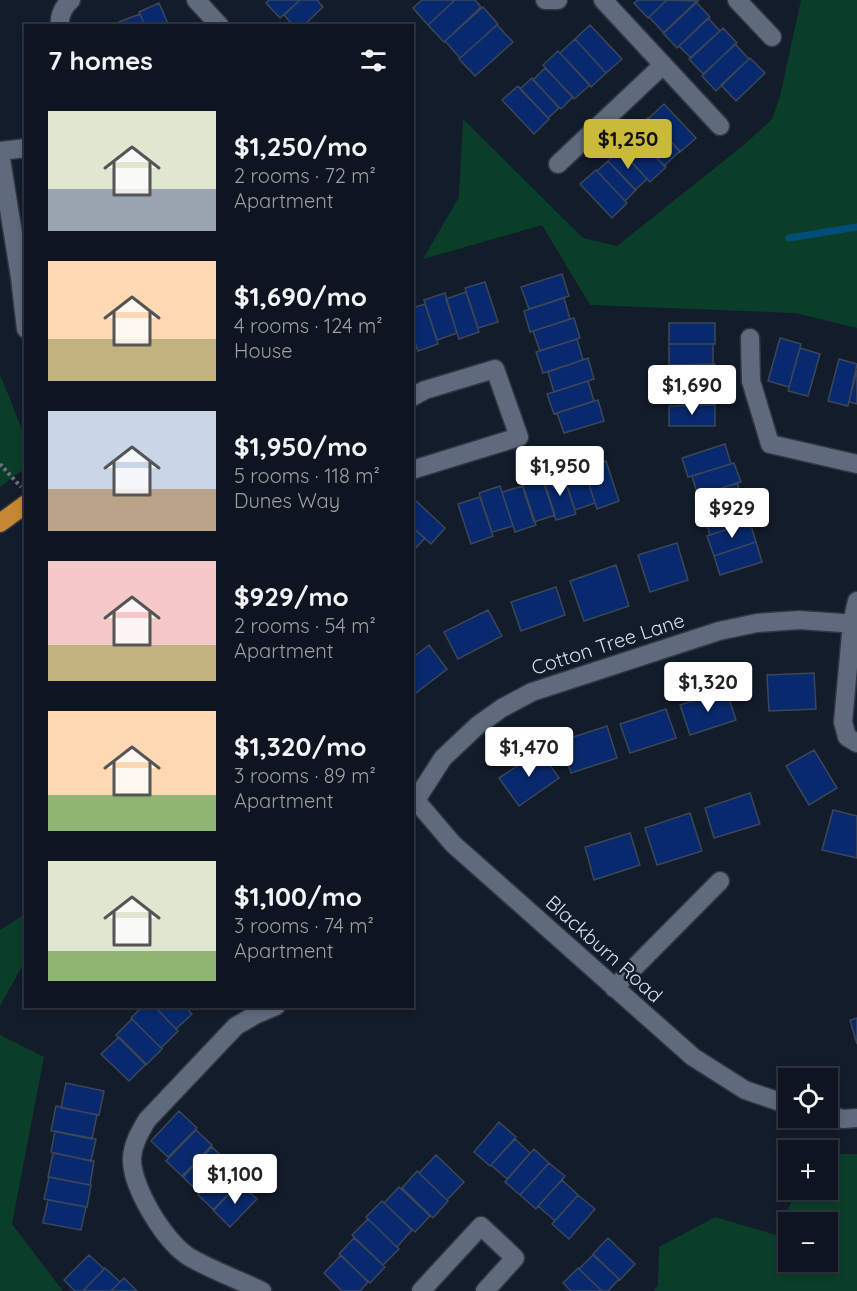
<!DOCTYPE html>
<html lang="en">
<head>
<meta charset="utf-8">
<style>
  :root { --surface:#0e1520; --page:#171e29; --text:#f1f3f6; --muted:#9b9fa5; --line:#2e343e; --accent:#c9ba3a }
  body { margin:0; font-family:Quicksand,sans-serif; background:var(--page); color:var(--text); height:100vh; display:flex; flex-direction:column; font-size:22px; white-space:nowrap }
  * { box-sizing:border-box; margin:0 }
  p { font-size:20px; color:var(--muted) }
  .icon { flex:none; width:33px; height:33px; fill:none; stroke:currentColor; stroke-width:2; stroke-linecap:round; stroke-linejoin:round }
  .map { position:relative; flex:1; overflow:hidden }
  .drawer { position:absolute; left:24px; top:24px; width:390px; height:984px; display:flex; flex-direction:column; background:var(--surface); border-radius:0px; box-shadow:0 3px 9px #0003,0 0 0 2px var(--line) }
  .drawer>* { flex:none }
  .tools { position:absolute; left:778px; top:1068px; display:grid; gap:12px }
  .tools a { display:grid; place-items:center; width:60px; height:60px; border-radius:0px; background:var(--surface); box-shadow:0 3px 9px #0003,0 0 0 2px var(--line); font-size:30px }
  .price { position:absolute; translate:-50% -51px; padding:0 14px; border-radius:6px; background:#fff; color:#222; font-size:20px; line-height:39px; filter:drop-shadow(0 2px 3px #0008) }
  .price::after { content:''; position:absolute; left:50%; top:36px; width:18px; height:14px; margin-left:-9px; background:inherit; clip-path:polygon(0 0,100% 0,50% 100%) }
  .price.active { background:var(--accent); color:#111 }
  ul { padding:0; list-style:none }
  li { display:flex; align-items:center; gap:18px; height:150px; padding:0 24px }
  li span { display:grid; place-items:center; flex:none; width:168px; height:120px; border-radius:0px; color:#555 }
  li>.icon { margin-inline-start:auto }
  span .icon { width:72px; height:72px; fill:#fffc; stroke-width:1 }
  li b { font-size:26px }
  h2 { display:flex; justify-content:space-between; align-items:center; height:72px; padding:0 24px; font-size:26px }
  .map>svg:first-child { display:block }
  .green { fill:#0a3e29; fill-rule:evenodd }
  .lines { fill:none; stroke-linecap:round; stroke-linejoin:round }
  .stream { stroke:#024d7a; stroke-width:7 }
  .building { fill:#08296d; stroke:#3c4657; stroke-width:1.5 }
  .minor-casing { stroke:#313642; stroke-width:21 }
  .highway-casing { stroke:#313642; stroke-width:21 }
  .path { stroke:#69707e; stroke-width:4; stroke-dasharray:3 3; stroke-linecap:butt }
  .minor { stroke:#606a7d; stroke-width:18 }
  .highway { stroke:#c58734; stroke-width:18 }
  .labels { text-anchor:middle; stroke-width:5; stroke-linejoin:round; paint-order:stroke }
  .street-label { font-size:20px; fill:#d8dee9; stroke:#131c2b }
</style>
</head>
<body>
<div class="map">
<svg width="857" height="1291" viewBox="0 0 857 1291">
  <rect width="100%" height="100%" fill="#131c2b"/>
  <!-- green -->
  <path class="green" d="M801,0H857V328L795,313L590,305L542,225L423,259L459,197L463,119L583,238L617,246L745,144L772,119L780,96Z
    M0,374L25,437V468L0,487Z
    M25,914V961L0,1006V930Z
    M0,1035L44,1057L12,1224L63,1291H0Z
    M828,1154H857V1291H653L658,1285L659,1247L715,1217L776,1235L797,1190H828ZM828,1222V1262H789V1222Z"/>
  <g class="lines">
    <!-- stream -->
    <path class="stream" d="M789,238L857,227"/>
  </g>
  <!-- building -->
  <path class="building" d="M269,0H300L280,18L266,3Z
    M300,0H317L323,7L303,26H294L284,15Z
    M422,0H455L428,25L413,8Z
    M455,0H475L481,7L444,42L428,25Z
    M638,0H667L648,18L634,3Z
    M667,0L698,1L664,33L649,17Z
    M696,2L710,17L677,48L663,33Z
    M159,3L169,26H145L139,12Z
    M483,7L498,24L460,58L445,41Z
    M140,14L145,26H121L119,22Z
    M708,18L720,31L691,58L679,46Z
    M497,25L513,42L475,76L459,59Z
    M590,25L622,59L606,73L575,39Z
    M723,28L737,43L703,74L689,59Z
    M575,39L606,73L591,87L560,53Z
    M735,44L749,59L716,91L702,76Z
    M558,51L590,85L574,99L543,65Z
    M750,58L765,73L736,101L721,85Z
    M545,68L573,97L561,109L533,80Z
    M532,78L559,108L548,118L520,89Z
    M518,86L549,119L534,134L502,100Z
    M664,104L696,138L680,152L649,118Z
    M648,118L680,151L664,166L633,132Z
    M634,134L666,167L650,182L619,148Z
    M620,150L647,179L635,190L608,161Z
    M608,161L636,190L625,201L597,171Z
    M596,170L627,203L612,218L580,184Z
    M562,274L569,296L529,309L521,287Z
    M485,282L498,322L478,328L465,288Z
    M466,292L479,332L459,339L446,299Z
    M445,293L457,333L437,340L424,300Z
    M564,298L570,319L530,332L524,311Z
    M425,304L438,344L418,351L412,334V308Z
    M574,318L580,338L540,351L533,331Z
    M669,323H715V344H669Z
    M780,338L801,344L789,387L768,381Z
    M577,339L583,360L543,373L536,352Z
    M669,344H713V364L669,365Z
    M800,348L820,354L808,396L788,391Z
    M588,358L594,379L554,392L548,372Z
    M839,359L857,364L848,406L828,401Z
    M715,364V385H671V365Z
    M857,370V404L849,402Z
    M588,381L594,401L554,414L547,394Z
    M678,385H713L714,405L678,406Z
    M598,400L604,421L564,433L557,413Z
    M715,405V426H669V406Z
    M725,444L731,464L688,477L682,458Z
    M606,461L619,501L597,509L584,469Z
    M582,463L595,503L575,510L562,470Z
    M734,463L741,482L698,496L692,476Z
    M563,474L576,514L556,520L543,481Z
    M542,475L555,515L534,522L521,482Z
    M737,483L744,503L701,516L695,497Z
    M500,486L513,526L492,532L479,493Z
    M523,486L536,525L515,532L502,492Z
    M480,497L493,536L471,544L458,504Z
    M414,499L445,528L431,544L412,527V501Z
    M746,502L753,521L710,535L704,515Z
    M750,522L756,542L714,556L707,536Z
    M412,527L425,538L412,552Z
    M756,542L762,562L720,575L714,556Z
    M677,543L688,580L650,592L638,555Z
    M616,565L629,606L584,621L570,581Z
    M556,587L565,615L521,631L511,602Z
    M488,610L502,636L458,659L444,632Z
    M429,645L447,669L412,696V658Z
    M814,673L816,709L769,711L767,675Z
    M726,690L736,720L690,735L680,705Z
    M666,709L676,738L630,753L620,724Z
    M607,726L617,758L571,773L561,741Z
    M814,750L837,788L809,805L786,766Z
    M540,751L559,778L519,806L499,778Z
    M750,793L760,824L714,838L705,808Z
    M833,810L857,816V858L822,850Z
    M690,813L702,851L657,865L645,828Z
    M630,833L640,865L594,880L585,847Z
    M143,1006H154L178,1031L161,1048L131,1018Z
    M154,1006H185L192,1014L176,1029Z
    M857,1018V1044L850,1020Z
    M132,1019L162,1049L146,1065L116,1035Z
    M119,1037L146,1064L129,1081L101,1054Z
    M66,1083L104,1091L99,1115L61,1108Z
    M56,1106L97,1115L92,1139L51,1131Z
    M179,1111L197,1128L168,1157L151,1141Z
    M499,1122L516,1137L490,1166L474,1152Z
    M196,1130L212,1145L182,1176L166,1161Z
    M55,1131L96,1139L91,1161L51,1152Z
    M515,1139L530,1153L507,1179L491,1165Z
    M212,1147L228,1162L198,1192L183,1177Z
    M534,1149L549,1163L520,1195L505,1182Z
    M53,1153L94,1161L90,1185L48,1177Z
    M436,1155L464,1182L447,1200L419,1173Z
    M549,1163L565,1176L536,1209L520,1195Z
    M227,1164L243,1179L214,1210L198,1195Z
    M417,1171L448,1201L433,1218L402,1188Z
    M49,1177L91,1185L87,1207L44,1199Z
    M562,1180L578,1195L555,1221L538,1206Z
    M239,1183L257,1199L230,1227L213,1210Z
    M399,1187L430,1216L415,1232L384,1203Z
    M578,1195L595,1209L569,1239L552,1224Z
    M48,1200L86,1207L81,1230L43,1223Z
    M382,1201L412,1230L397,1247L366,1217Z
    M368,1219L399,1249L383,1265L352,1235Z
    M354,1238L385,1267L370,1283L339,1254Z
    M608,1238L635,1264L620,1280L593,1254Z
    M89,1255L104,1269L83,1291H75L64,1280Z
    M341,1255L368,1282L360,1291H342L324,1273Z
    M593,1255L619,1279L608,1291H602L579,1269Z
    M105,1268L120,1282L111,1291H83Z
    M578,1268L579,1269L602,1291H571L563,1283Z
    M124,1278L137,1291H111Z"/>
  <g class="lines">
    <defs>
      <path id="minor" d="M196,0L220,26
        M545,0H558
        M603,0L720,126
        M737,0L772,37
        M60,26C59,15 63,7 71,0
        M0,151L26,148
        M0,153L20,277L26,329
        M558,164L663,65
        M750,338L751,381L770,444L857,464
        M412,397L425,390L495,369L519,437L412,470
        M857,601L852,623L843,722L847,737L857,743
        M412,796L453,844L693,1057L745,1090L789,1105
        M412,806L443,758L478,725L502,708L532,692L719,631L757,623L799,620L857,624
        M614,988L720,881
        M828,1115L843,1119L857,1118
        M262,1291C239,1280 214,1271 191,1258C166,1244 131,1187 132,1158C133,1143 140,1132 147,1120L236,1026L257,1014L276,1006
        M421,1291L481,1226L515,1258L485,1291"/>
      <path id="highway" d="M0,523L26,504"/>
    </defs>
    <!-- minor casing -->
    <use href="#minor" class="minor-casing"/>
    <!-- highway casing -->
    <use href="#highway" class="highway-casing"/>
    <!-- path -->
    <path class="path" d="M0,464L21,487"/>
    <!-- minor -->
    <use href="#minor" class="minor"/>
    <!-- highway -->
    <use href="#highway" class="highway"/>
  </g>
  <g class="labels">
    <!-- street labels -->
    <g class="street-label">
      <text transform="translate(608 644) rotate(-18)" y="7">Cotton Tree Lane</text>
      <text transform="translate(604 949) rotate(42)" y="7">Blackburn Road</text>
    </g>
  </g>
</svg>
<div class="tools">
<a><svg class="icon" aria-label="locate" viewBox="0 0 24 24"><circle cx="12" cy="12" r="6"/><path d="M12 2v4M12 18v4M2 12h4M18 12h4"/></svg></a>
<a>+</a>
<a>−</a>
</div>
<b class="price active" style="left:628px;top:170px">$1,250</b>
<b class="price" style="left:692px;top:416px">$1,690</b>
<b class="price" style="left:560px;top:497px">$1,950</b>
<b class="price" style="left:732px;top:539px">$929</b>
<b class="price" style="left:708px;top:713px">$1,320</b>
<b class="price" style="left:529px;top:778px">$1,470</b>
<b class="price" style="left:235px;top:1205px">$1,100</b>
<section class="drawer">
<h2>7 homes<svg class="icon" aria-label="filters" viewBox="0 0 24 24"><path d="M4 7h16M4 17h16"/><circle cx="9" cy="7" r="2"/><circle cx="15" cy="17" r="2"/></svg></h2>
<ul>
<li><span style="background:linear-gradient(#dfe7d0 65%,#9aa5b1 0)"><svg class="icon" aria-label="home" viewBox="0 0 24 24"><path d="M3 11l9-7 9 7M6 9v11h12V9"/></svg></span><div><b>$1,250/mo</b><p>2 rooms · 72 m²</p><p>Apartment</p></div></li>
<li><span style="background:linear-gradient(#ffd9b3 65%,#c2b280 0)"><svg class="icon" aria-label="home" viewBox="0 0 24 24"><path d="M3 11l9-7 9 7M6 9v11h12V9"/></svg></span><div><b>$1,690/mo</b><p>4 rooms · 124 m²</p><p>House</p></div></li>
<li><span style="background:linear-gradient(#c9d6e8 65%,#b9a48a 0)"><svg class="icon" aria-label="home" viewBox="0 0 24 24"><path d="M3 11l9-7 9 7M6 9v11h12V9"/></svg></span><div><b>$1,950/mo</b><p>5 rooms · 118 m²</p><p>Dunes Way</p></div></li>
<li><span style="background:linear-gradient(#f6c9c9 70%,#c2b280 0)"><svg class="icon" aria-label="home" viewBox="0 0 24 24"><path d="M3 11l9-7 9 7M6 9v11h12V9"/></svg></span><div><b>$929/mo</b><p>2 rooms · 54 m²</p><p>Apartment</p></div></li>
<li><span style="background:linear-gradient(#ffd9b3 70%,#8fb573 0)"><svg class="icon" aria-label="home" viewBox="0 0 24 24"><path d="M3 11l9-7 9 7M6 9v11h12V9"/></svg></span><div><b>$1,320/mo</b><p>3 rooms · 89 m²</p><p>Apartment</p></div></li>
<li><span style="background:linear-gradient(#dfe7d0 75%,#8fb573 0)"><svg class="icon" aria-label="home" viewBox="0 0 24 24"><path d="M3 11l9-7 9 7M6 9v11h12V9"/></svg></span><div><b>$1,100/mo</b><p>3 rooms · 74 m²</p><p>Apartment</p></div></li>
</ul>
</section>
</div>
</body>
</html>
